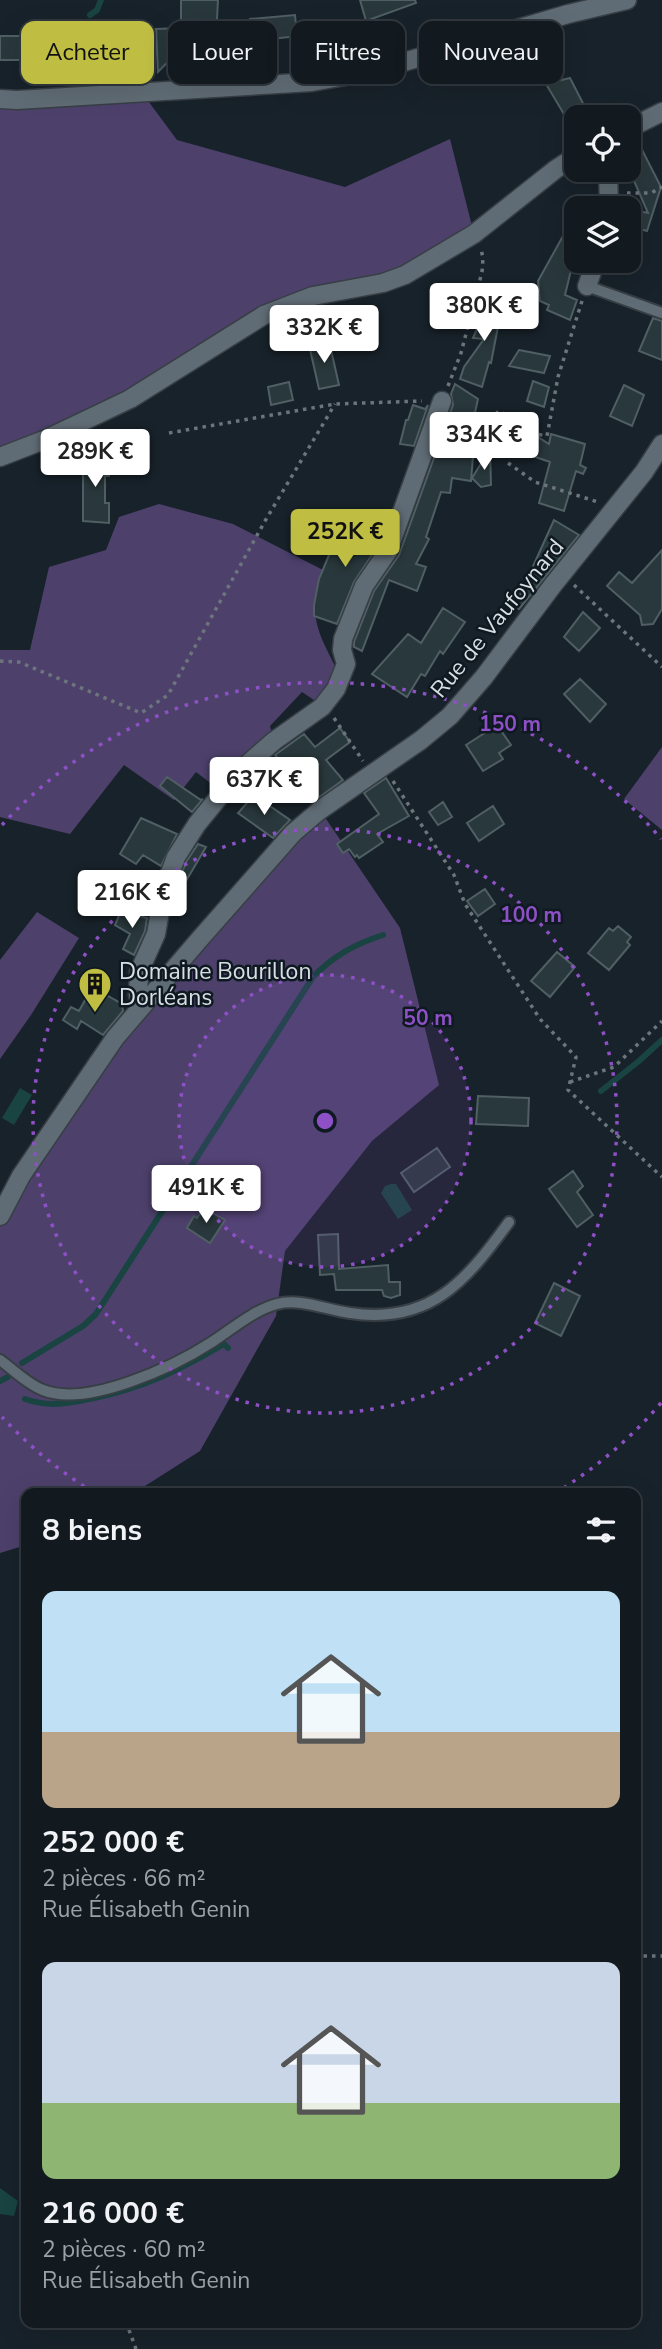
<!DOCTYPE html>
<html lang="fr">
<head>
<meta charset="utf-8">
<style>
  :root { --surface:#121a20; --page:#1b2329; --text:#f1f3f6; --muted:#9ca1a5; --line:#31383e; --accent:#bfbe42 }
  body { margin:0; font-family:"Nunito Sans",sans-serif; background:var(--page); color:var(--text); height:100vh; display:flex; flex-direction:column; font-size:26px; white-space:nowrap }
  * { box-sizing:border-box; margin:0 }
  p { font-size:23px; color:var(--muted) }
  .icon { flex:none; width:38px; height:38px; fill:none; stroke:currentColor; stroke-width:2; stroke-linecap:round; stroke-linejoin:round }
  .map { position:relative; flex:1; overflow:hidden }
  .panel { position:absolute; left:21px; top:1488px; width:620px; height:840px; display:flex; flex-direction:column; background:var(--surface); border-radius:14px; box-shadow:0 7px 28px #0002,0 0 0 2px var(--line) }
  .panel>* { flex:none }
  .top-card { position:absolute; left:21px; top:21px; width:621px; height:63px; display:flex; gap:14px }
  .controls { position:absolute; left:564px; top:105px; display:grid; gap:14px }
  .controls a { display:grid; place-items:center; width:77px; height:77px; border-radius:14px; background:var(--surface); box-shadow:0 7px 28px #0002,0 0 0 2px var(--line); font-size:35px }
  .price { position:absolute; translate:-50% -60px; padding:0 16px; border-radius:7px; background:#fff; color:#222; font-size:23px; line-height:46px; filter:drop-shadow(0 2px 4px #0008) }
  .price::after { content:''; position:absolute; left:50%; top:42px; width:21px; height:16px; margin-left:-10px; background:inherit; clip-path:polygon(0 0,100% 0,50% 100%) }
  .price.on { background:var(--accent); color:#111 }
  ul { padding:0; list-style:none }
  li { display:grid; align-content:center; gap:14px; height:371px; padding:0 21px }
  li span { display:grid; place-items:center; height:217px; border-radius:14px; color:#555 }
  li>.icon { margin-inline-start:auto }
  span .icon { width:126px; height:126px; fill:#fffc; stroke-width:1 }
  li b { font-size:30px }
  h2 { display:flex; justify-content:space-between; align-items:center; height:84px; padding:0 21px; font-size:30px }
  .chip { padding:0 24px; border-radius:14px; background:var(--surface); box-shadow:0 7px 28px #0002,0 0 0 2px var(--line); font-size:24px; line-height:63px }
  .chip.on { background:var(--accent); color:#111 }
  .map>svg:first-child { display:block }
  .green { fill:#4d416c }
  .water { fill:#194441 }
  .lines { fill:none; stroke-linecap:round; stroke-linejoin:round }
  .stream { stroke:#194441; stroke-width:6 }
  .building { fill:#29383c; stroke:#4f5f63; stroke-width:2 }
  .service-casing { stroke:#373f45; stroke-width:14 }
  .minor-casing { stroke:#373f45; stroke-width:21 }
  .tertiary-casing { stroke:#373f45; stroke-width:21 }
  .path { stroke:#6c757b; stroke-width:3.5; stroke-dasharray:3.5 5; stroke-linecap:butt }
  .service { stroke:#606c75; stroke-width:10 }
  .minor { stroke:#606c75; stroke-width:18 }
  .tertiary { stroke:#606c75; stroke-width:18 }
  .ring { fill:none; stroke:#8e50c6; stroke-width:3.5; stroke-dasharray:3.5 7 }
  .labels { text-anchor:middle; stroke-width:5; stroke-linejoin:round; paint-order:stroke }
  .street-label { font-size:23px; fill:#d8dfe4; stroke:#0f1921 }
  .poi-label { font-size:23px; fill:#d8dfe4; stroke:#0f1921; text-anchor:start }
  .centre { fill:#8e50c6; stroke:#0f1921; stroke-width:3.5 }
  .ring-label { font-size:21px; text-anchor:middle; font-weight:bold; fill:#8e50c6; stroke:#0f1921; stroke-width:5; stroke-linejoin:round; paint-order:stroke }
</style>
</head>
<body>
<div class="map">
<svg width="662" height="2349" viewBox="0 0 662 2349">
  <rect width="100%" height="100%" fill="#18222a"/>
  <!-- green -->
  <path class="green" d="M137,86L177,140L345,187L450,139L474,234L383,283L313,296L186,365L0,457V92Z
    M159,504L233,524L323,570C307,615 317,630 337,670L317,702L302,692L270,726L274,741L222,792L196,772L174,800L124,765L70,834L0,817V650H30L49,567L106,550L119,517Z
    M662,747V830L624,799Z
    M320,810L400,928L439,1085L372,1141L285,1251L276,1316L200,1451L134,1493H26V1545L0,1553V1216L115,1038Z
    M37,912L79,938L31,1015L0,1059V960Z"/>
  <!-- water -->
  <path class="water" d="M20,1088L32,1095L14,1125L2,1118Z
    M391,1184H396L412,1210L398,1219L381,1193L385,1186Z
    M0,2188L18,2201L14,2216L0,2214Z"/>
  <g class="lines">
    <!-- stream -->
    <path class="stream" d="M90,15L97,10L101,0
      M601,1091L639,1061L662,1040
      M22,1363L83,1326L96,1314L313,977C333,956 355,944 383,935
      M0,1381L8,1377
      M25,1399C50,1408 70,1403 94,1398C145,1387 180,1370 224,1344L228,1348"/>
  </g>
  <!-- building -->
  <path class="building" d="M181,0H218L216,38L189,40L158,72L156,29L181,28Z
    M360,0H415L416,3L366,21Z
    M295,15L297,36L253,41L250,19Z
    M109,24L113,71L94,68L42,70L41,60H0V36H51V41L92,39L91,26Z
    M570,78L589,115L576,117V123L571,126L546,84Z
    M636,138L661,187L647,231L630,226L633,210L648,213L628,167V140Z
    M576,231V263L573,262L565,295L577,300L570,320L547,310L549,305L540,301L538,281L563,236Z
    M485,294L499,297L501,311L491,363L489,362L482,387L460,379L464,367L484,339L473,338L483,315Z
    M653,318L662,321V360L639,351Z
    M329,341L339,385L319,389L309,345Z
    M519,350L550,356L544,373L509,366Z
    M533,381L549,387L544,407L527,401Z
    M289,382L293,400L271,405L268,387Z
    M455,384L478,399L471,431H475L471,481L452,478L450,493L441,492L426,537L429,539L416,564L426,567L417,591L389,580L362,651L354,647V642L374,591L399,555L453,405L451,394Z
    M624,385L644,395L632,426L610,416Z
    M413,405L425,409L428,405L414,446L400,444L406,420H408Z
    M512,421L549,444L551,434L585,444L580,465L586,468L583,474L576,471L564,511L539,503L550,462L494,443L503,429Z
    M490,449L491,485L481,487L472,478Z
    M83,456L109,457V476H105V503H109V523L83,521Z
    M359,520L384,527L378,546L354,582L337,624L314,616V605L319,579L334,543L341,535L350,537Z
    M554,520L579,535L519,609L515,606Z
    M662,550V609L653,624L642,625L640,615L607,586L619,572L632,583Z
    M443,608L465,622L443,654L440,651L425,676L421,674L407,697L372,674L408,634L421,643Z
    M583,612L600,628L579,651L564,637Z
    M580,679L606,704L590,722L564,694Z
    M497,725L511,745L499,753L503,759L483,771L466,745Z
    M340,728L350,742L326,760L343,780L314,801L287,765L285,767L275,755L304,734L315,747Z
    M167,777L201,800L203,799L192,812L160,786Z
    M386,778L409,816L377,834L383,842L359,858L357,855L355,857L349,849L343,853L337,844L379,814L364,793Z
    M254,795L290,820L273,838L238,813Z
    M443,802L452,817L438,825L429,812Z
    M493,806L504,824L479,841L467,823Z
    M141,818L177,834L161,866L143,855L136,864L120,854Z
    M198,844L206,847L186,881L180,878L186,862Z
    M485,889L495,904L478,916L467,901Z
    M121,911L147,918L145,931L134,955L123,949L130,934L115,925Z
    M618,926L631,937L627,942L630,945L609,970L588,953L609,928L613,931Z
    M557,952L575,967L550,997L531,981Z
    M101,992L122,1004L123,1011L103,1035L81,1021L77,1029L63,1020L71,1007L79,1011L89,993Z
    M478,1096L529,1098L528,1126L476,1124Z
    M437,1148L450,1167L414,1192L401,1173Z
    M573,1171L583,1186L577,1192L593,1215L577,1227L549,1189Z
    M204,1208L225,1220L210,1243L187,1228L194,1216L197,1218Z
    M338,1234L339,1269L388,1265L389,1282H400V1295L391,1298L384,1296L382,1290H336L334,1274L320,1275L318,1235Z
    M554,1283L580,1296L561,1336L535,1323Z"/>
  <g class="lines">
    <defs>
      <path id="service" d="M587,286L662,313
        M0,1360C14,1370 27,1384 43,1390C87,1408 175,1366 212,1342C232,1329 254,1310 277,1304C300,1298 327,1310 350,1313C430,1325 466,1281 509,1222"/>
      <path id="minor" d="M628,129L662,112
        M608,170L609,208
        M587,286L596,261
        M0,457L44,440L130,399L264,315L313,296L383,283L405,275L474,234L556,169L576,156
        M141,1007L138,994L139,972L156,934L164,889L176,857L197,824L241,770L274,741L322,707L336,689L346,664L342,650L343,639L364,586L388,551L442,401"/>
      <path id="tertiary" d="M0,99L17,100L312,82L373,71L568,14L627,0
        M0,1216L21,1176L115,1038L198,941L293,833L320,810L421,740L450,716L484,677L553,585L644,472L662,444"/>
    </defs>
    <!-- service casing -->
    <use href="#service" class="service-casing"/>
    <!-- minor casing -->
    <use href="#minor" class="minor-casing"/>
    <!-- tertiary casing -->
    <use href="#tertiary" class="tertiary-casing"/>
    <!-- path -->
    <path class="path" d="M627,193H651L662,187
      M448,386L461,353L482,272L483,258L481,249
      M450,427L480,428L499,411L536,434L547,436L558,377L582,301
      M169,433L335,404L422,401
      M508,463L535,482L598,502
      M574,585L662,667
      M0,661L19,662L141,713L168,695L265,521L335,404
      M334,718L363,761
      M393,781L454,875L465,904L540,1019L576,1057L568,1090L662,1177
      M570,1082L614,1067L662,1021
      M635,1956H662
      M126,2322L136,2349"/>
    <!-- service -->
    <use href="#service" class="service"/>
    <!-- minor -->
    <use href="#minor" class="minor"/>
    <!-- tertiary -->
    <use href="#tertiary" class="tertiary"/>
  </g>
  <!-- distance rings -->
  <circle cx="325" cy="1121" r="146" fill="#8e50c6" fill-opacity=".12"/>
  <g class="ring">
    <circle cx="325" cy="1121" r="146"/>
    <circle cx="325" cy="1121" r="292"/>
    <path d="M661 1403A438 438 0 0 1 557 1492M93 1492A438 438 0 0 1 2 1417M2 825A438 438 0 0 1 661 839"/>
  </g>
  <!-- icons -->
  <defs>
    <symbol id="building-pin" viewBox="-11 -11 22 30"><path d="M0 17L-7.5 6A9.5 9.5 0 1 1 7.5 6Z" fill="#bfbe42" stroke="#0f1921"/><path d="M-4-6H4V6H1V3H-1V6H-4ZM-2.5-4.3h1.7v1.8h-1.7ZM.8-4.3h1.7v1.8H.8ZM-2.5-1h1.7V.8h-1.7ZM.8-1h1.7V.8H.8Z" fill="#111"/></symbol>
  </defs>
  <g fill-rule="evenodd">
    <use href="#building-pin" x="76" y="965" width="38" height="52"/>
  </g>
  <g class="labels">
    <!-- street labels -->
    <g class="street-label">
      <text transform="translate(497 618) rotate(-51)" y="8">Rue de Vaufoynard</text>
    </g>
    <!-- poi labels -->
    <g class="poi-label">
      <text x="119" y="979">Domaine Bourillon<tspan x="119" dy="26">Dorléans</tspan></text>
    </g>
  </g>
  <circle cx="325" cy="1121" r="10" class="centre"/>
  <g class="ring-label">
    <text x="510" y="731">150 m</text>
    <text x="531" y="922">100 m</text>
    <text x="428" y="1025">50 m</text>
  </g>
</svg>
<div class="controls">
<a><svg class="icon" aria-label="locate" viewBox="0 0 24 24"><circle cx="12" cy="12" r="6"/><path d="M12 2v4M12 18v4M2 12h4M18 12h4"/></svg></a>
<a><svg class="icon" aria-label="layers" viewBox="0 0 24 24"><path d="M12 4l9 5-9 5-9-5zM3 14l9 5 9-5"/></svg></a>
</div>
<b class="price" style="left:484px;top:343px">380K €</b>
<b class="price" style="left:324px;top:365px">332K €</b>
<b class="price" style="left:484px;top:472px">334K €</b>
<b class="price" style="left:95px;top:489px">289K €</b>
<b class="price on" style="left:345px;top:569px">252K €</b>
<b class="price" style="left:264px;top:817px">637K €</b>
<b class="price" style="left:132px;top:930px">216K €</b>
<b class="price" style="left:206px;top:1225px">491K €</b>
<div class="top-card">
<a class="chip on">Acheter</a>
<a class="chip">Louer</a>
<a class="chip">Filtres</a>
<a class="chip">Nouveau</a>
</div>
<section class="panel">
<h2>8 biens<svg class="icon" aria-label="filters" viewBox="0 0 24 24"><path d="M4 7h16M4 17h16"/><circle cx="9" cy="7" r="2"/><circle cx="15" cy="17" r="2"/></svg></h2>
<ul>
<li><span style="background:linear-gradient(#bfe0f5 65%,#b9a48a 0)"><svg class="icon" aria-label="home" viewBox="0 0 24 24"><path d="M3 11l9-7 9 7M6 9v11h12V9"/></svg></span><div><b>252 000 €</b><p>2 pièces · 66 m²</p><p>Rue Élisabeth Genin</p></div></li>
<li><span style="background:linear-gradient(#c9d6e8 65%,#8fb573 0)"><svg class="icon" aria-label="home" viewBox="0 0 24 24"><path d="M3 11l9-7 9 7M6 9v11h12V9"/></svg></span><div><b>216 000 €</b><p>2 pièces · 60 m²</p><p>Rue Élisabeth Genin</p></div></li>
</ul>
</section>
</div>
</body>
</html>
